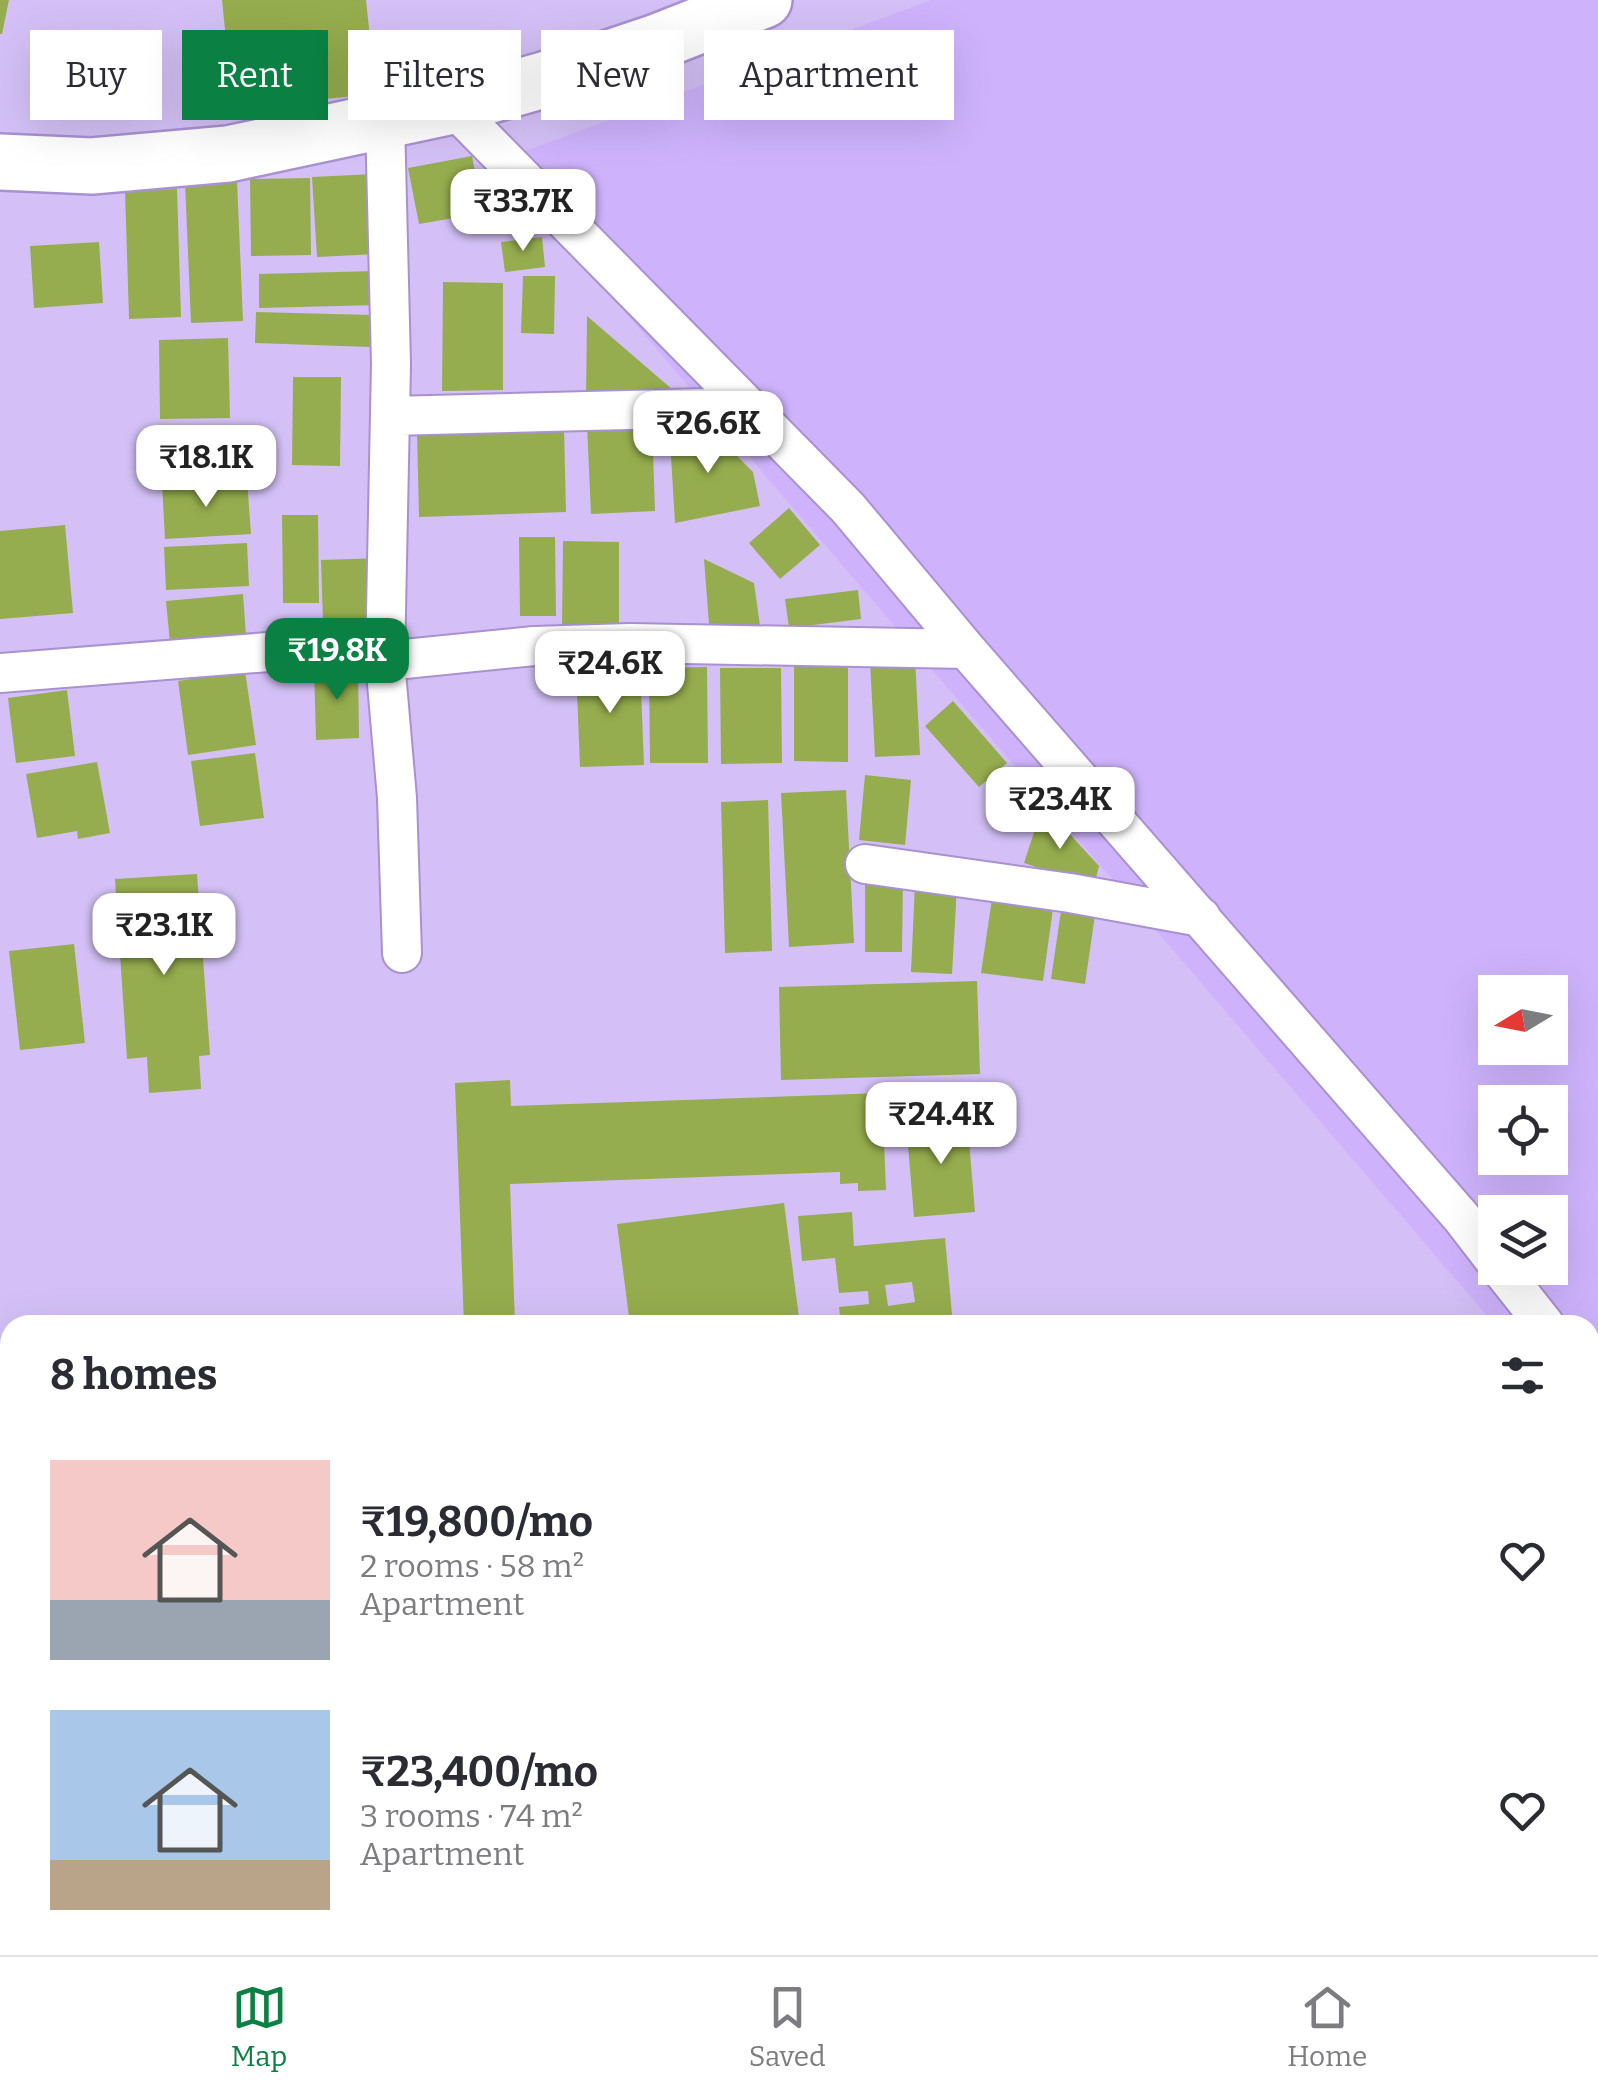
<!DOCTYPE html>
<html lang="en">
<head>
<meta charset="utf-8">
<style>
  :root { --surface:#fff; --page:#f7f7f7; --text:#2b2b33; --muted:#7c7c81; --line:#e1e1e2; --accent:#0b8043 }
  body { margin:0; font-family:Bitter,serif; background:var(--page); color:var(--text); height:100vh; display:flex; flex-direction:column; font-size:38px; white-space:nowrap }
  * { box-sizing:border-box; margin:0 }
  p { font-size:32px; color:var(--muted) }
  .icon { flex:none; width:55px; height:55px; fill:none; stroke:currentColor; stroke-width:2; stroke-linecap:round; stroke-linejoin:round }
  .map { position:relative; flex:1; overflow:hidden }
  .drawer { position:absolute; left:0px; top:1315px; width:1600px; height:640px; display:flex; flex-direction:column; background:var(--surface); border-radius:30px 30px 0 0; box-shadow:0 10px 40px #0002 }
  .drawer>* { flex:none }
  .hud { position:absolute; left:30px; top:30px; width:1000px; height:90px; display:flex; gap:20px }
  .needle { width:65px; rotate:260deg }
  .controls { position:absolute; left:1478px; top:975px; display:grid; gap:20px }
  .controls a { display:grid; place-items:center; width:90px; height:90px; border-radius:0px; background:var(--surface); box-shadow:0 10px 40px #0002; font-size:50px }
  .price { position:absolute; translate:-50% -85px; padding:0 22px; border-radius:20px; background:#fff; color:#222; font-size:32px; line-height:65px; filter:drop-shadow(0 2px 5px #0008) }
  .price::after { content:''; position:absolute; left:50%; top:60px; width:30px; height:22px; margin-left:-15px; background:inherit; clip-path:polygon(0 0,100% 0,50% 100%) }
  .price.current { background:var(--accent); color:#fff }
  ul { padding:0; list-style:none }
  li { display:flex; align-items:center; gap:30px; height:250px; padding:0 50px }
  li span { display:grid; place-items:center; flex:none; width:280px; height:200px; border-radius:0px; color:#555 }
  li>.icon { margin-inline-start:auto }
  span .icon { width:120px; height:120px; fill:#fffc; stroke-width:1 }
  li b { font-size:42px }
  h2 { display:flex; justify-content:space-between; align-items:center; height:120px; padding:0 50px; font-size:42px }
  .chip { padding:0 35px; border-radius:0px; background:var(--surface); box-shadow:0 10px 40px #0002; font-size:35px; line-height:90px }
  .chip.current { background:var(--accent); color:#fff }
  .menu { display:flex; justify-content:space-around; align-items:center; height:140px; border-top:2px solid var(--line); background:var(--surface); font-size:28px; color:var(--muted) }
  .menu a { display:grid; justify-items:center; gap:5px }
  .menu .current { color:var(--accent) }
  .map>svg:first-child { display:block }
  .built { fill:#ceb3fc; fill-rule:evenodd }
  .building { fill:#95ad4e; fill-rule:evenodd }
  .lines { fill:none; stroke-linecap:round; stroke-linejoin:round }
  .street-casing { stroke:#a991d1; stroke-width:42 }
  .primary-casing { stroke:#a991d1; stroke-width:60 }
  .street { stroke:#fff; stroke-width:38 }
  .primary { stroke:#fff; stroke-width:55 }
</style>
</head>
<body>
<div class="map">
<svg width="1598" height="1955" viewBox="0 0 1598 1955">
  <rect width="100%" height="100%" fill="#d4c0f6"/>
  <!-- built -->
  <path class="built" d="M931,0H1598V1444L1590,1435V1325H1495L496,162ZM1495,992H1550V1048H1495ZM1495,1102H1550V1158H1495ZM1495,1212H1550V1268H1495Z"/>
  <!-- building -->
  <path class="building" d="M0,0H9L2,34H0Z
    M222,0H366L376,94L233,108Z
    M472,156L483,213L419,224L408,168Z
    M374,174L378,254L317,257L312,177Z
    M310,178L311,255L251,256L250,179Z
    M237,180L243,321L191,323L185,182Z
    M177,189L181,317L129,319L125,191Z
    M542,237L545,267L505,272L501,242Z
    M99,242L103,303L34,308L30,246Z
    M376,271L377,305L259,308V274Z
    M523,276H555L554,334L521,333Z
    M443,282L503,283V390L442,391Z
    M256,312L372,315L371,347L255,343Z
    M587,316L680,396L586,398Z
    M228,338L230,418L160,419L159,340Z
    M293,377H341L340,466L292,465Z
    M652,422L655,511L591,514L587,425Z
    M669,423L715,434L753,472L760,506L675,523Z
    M564,428L566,512L419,517L417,432Z
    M247,480L251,534L165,539L162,485Z
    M789,508L820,545L780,579L749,543Z
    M282,515H318L319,603H283Z
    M65,525L73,613L0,619V531Z
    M519,537H555L556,616H520Z
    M563,541L619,542V626H562Z
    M247,543L249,586L166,590L164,547Z
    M382,558L383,619L323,622L321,560Z
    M704,559L754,583L761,633L710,637Z
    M858,590L861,619L789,628L785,599Z
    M243,594L246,636L170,643L166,601Z
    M915,658L920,755L875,757L870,661Z
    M640,664L644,765L580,767L576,667Z
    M794,664H848V762L794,761Z
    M358,666L359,738L316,740L314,667Z
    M707,667L708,763H650L649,668Z
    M720,668H781L782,763L721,764Z
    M245,671L256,745L188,755L178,681Z
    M67,690L75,756L16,763L8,698Z
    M953,701L1007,763L979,787L925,726Z
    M255,753L264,818L200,826L191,761Z
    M97,762L110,833L78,839L77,831L37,838L26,774Z
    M865,775L911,780L905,845L859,840Z
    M846,790L854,943L789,947L781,793Z
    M768,800L772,951L725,953L721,802Z
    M1043,805L1099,866L1094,886L1024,863Z
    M197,874L210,1055L199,1056L201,1089L149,1093L147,1057L127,1059L115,879Z
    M865,878L903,879L902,952H865Z
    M915,884L957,886L952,974L911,972Z
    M993,892L1054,901L1043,981L981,973Z
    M1061,911L1095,915L1085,984L1051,979Z
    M74,944L85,1043L20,1050L9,951Z
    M977,981L980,1074L781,1080L779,987Z
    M510,1080L511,1106L882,1093L886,1190L858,1191V1183L840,1184V1172L510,1184L515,1325H464L455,1083Z
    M967,1117L975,1212L914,1217L906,1122Z
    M784,1203L800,1325H630L617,1224Z
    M852,1212L854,1246L945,1238L953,1325H841L839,1307L869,1304L868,1291L839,1293L835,1258L802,1261L798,1216ZM912,1282L915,1302L888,1306L885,1285Z
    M10,1597V1658L0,1660V1599Z
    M10,1767V1820L0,1821V1768Z
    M10,1858V1943L2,1944L0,1859Z
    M23,1945H35L36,1955H0V1949Z
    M253,1945H319L320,1955H254Z
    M339,1945H383V1951L339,1953Z
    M406,1945H457V1955H406Z
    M475,1945H522L523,1955H475Z
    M895,1945H959V1954L894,1951Z
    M973,1945H1026V1953L972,1951Z
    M1049,1945H1120L1119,1955H1048Z
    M680,1948V1955H616L615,1950Z"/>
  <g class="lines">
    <defs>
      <path id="street" d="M452,106L848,508L966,649L1461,1217L1495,1261
        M385,120L391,364L385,661L397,798L402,953
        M390,416L746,407
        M385,661L534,646L630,643L966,649
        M0,673L319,648L386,639
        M865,864L1070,893L1201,917
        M1500,1268L1545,1325
        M1590,1383L1598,1393
        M0,1753L10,1751
        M324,1945L326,1955
        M797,1945V1955"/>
      <path id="primary" d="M0,162L92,166L228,154L452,106L547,79L657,42L764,0"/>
    </defs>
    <!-- street casing -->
    <use href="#street" class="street-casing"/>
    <!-- primary casing -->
    <use href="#primary" class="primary-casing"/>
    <!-- street -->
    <use href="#street" class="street"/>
    <!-- primary -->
    <use href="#primary" class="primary"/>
  </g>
</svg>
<div class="controls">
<a><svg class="needle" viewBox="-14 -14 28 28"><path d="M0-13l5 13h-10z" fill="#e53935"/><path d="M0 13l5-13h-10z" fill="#7c7c81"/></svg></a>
<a><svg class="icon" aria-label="locate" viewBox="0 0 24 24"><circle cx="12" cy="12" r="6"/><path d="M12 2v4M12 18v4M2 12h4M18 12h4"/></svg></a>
<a><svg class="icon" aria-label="layers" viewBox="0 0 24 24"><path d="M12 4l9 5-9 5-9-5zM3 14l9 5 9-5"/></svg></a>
</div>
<b class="price" style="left:523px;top:254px">₹33.7K</b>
<b class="price" style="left:708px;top:476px">₹26.6K</b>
<b class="price" style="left:206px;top:510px">₹18.1K</b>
<b class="price current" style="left:337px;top:703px">₹19.8K</b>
<b class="price" style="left:610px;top:716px">₹24.6K</b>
<b class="price" style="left:1060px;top:852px">₹23.4K</b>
<b class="price" style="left:164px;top:978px">₹23.1K</b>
<b class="price" style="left:941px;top:1167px">₹24.4K</b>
<div class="hud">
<a class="chip">Buy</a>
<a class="chip current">Rent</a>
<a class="chip">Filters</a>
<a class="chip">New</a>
<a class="chip">Apartment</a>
</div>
<section class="drawer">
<h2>8 homes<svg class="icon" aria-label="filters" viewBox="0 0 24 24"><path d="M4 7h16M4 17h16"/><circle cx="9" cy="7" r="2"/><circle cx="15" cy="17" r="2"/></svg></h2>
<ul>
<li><span style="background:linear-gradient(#f6c9c9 70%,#9aa5b1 0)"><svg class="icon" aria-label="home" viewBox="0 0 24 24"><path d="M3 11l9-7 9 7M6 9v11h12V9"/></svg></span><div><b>₹19,800/mo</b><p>2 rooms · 58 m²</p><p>Apartment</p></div><svg class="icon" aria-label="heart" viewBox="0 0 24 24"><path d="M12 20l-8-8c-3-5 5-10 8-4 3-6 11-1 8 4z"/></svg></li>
<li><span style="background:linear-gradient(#a9c7e8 75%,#b9a48a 0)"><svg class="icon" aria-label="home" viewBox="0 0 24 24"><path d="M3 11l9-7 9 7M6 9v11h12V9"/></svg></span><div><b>₹23,400/mo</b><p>3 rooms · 74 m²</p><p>Apartment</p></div><svg class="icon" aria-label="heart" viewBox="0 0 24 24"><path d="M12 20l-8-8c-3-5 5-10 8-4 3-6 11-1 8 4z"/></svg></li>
</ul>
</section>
</div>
<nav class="menu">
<a class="current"><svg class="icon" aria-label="map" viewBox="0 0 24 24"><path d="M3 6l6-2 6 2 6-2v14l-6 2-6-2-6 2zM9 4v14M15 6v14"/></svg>Map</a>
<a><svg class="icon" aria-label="saved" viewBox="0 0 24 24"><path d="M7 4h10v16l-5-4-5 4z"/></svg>Saved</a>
<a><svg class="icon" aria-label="home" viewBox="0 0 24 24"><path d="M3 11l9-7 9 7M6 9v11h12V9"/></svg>Home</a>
</nav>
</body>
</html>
